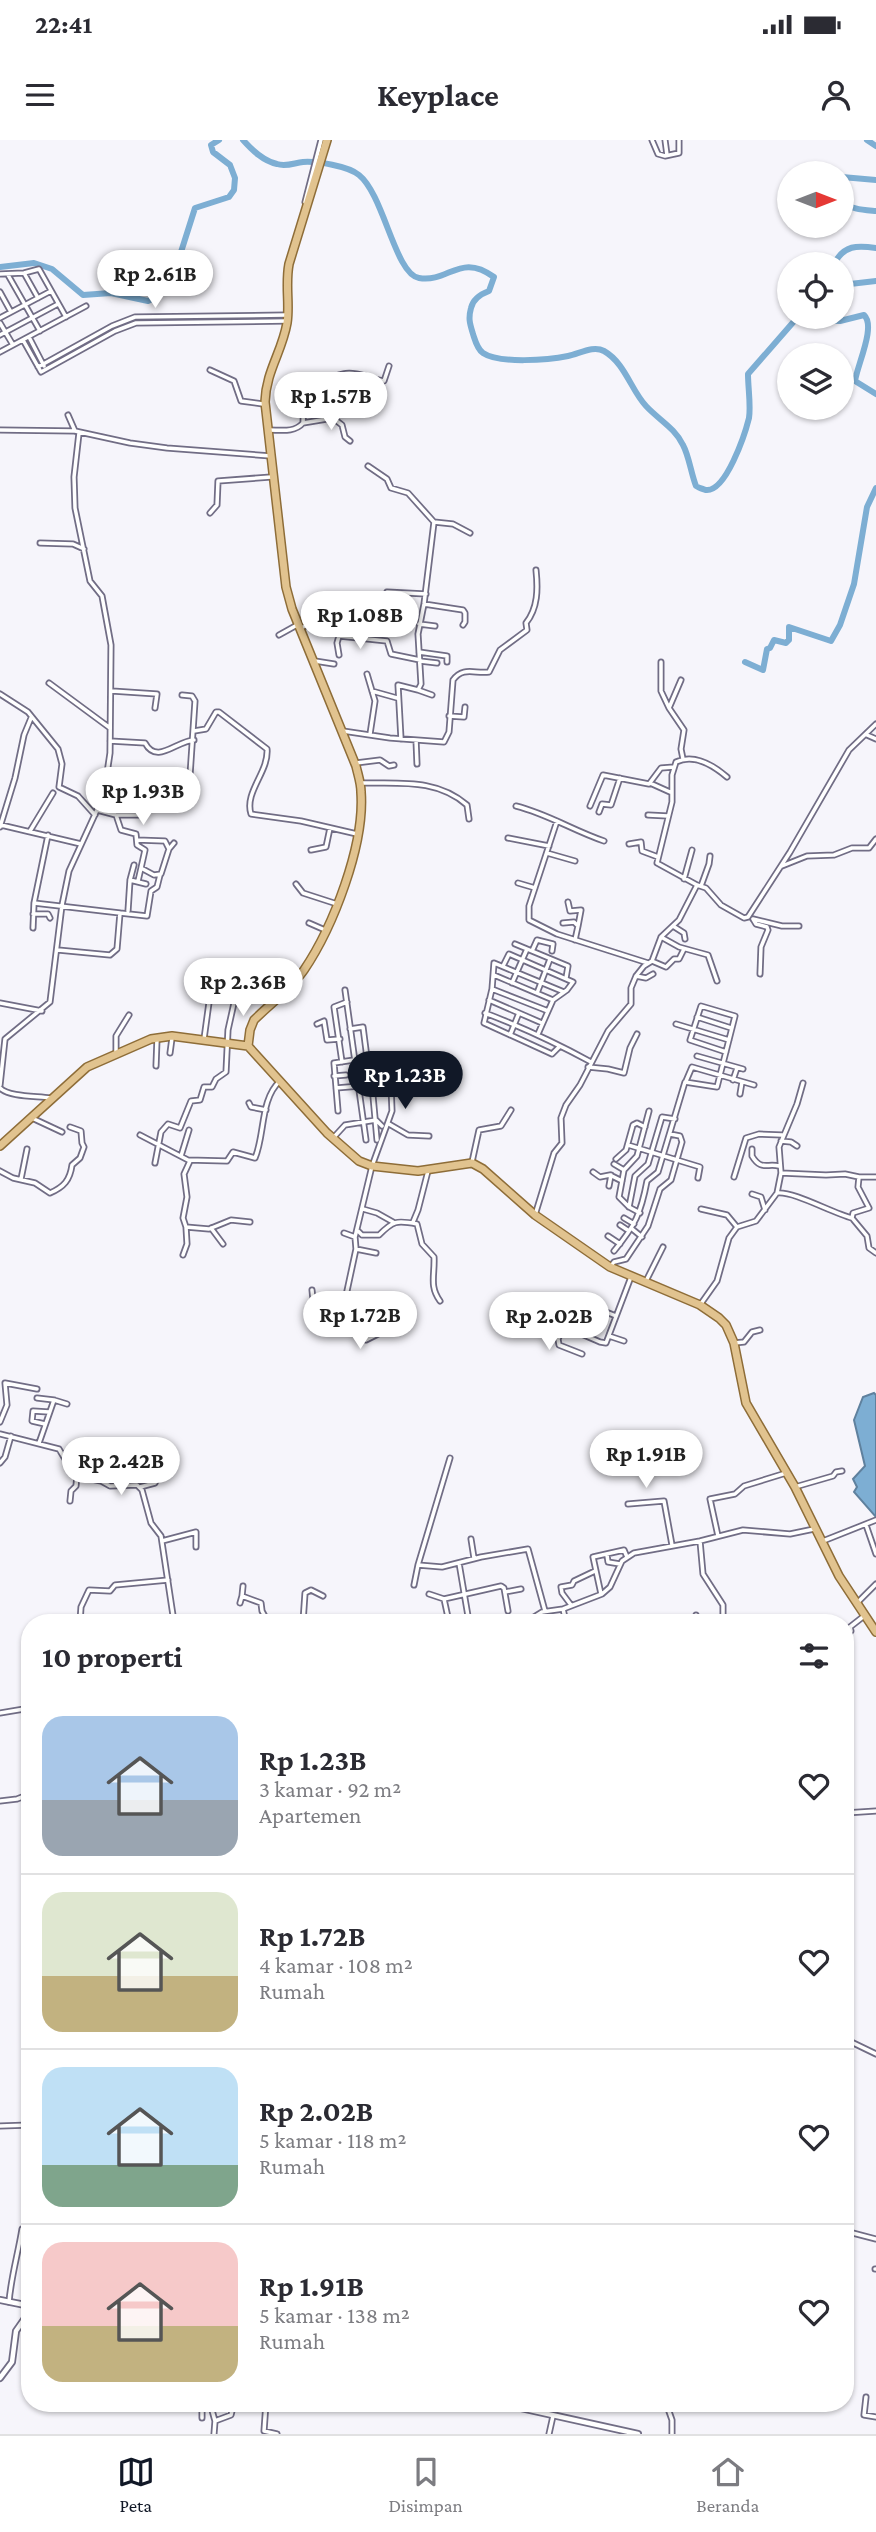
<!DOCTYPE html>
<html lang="id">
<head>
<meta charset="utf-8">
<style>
  :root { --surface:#fff; --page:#f7f7f7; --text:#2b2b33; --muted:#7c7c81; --line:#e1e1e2; --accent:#111827 }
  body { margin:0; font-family:"Crimson Pro",serif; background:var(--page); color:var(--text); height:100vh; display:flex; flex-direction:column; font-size:26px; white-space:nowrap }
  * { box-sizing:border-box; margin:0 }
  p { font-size:23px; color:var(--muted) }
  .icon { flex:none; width:38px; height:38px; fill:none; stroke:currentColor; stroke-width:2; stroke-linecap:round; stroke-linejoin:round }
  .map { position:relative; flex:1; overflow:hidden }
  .side { position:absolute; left:21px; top:1474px; width:833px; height:798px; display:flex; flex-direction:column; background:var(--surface); border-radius:28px; box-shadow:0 2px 5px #0004 }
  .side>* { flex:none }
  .needle { width:46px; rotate:90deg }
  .tools { position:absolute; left:777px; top:21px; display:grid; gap:14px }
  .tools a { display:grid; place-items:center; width:77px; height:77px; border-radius:50%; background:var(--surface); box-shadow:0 2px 5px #0004; font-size:35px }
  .price { position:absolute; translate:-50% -60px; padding:0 16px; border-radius:24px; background:#fff; color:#222; font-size:23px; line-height:46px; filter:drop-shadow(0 2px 4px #0008) }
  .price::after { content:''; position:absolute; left:50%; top:42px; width:21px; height:16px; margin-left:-10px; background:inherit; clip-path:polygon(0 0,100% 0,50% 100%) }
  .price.selected { background:var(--accent); color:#fff }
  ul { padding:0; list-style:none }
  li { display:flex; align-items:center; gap:21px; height:175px; padding:0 21px }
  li+li { border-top:2px solid var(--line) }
  li span { display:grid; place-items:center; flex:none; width:196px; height:140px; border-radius:21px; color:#555 }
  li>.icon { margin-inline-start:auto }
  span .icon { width:84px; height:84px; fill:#fffc; stroke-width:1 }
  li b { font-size:30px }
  h2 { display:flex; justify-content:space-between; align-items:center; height:84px; padding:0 21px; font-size:30px }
  .status { display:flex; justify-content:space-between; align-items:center; height:49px; padding:0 35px; background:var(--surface); direction:ltr }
  .status svg { height:19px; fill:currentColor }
  header { display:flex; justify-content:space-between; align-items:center; height:91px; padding:0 21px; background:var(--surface); font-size:32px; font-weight:700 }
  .menu { display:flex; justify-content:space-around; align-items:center; height:98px; border-top:2px solid var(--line); background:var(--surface); font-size:19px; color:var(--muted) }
  .menu a { display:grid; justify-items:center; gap:4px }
  .menu .selected { color:var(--accent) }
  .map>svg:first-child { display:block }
  .water { fill:#7daed3; stroke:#5f819e; stroke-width:2 }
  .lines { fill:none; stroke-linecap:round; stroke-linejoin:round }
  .river { stroke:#7daed3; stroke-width:6 }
  .minor-casing { stroke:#716d85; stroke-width:7 }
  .tertiary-casing { stroke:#716d85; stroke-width:8 }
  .primary-casing { stroke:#8e6d38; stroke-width:10 }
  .minor { stroke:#fff; stroke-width:3.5 }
  .tertiary { stroke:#fff; stroke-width:4.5 }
  .primary { stroke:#e1c38f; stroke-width:7 }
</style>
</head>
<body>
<div class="status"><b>22:41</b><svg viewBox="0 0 49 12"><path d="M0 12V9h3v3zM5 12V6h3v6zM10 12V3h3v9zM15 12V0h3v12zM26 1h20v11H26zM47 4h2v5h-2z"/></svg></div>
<header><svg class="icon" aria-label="menu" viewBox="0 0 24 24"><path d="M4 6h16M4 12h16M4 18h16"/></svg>Keyplace<svg class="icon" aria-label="person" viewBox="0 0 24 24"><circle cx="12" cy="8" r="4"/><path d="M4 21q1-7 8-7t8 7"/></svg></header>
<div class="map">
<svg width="876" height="2294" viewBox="0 0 876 2294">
  <rect width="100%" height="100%" fill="#f6f5fb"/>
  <!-- water -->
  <path class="water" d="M874,1253L876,1255V1377L854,1352L857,1347L853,1339L865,1326L854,1280L863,1257Z"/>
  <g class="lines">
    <!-- river -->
    <path class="river" d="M243,0C252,10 263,21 277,24C286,27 294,23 303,22C317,21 348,26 359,35C384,55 395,134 419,138C449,143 460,112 494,137L489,151C481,154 473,159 471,168C468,179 470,184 473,194C475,200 477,209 483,213C499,224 549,220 568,216C579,214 593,205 604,211C625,223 631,250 646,266C659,280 675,288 683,305C689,316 691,333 696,346C697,347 705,350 706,350C726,352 745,294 749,278C751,265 748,248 748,234L796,179L840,181L864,175C876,186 858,223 855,241L876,254
      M867,0L876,6
      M842,37L876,40
      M842,60C850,70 864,70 876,71
      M834,124C844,105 857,105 876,108
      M0,127L34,123L52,129L83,155L111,153L148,161L159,156L174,134L195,68L229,57L234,50L235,38L230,25L213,12L211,5L219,0
      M842,138L850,144L876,141
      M745,522L763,530L767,509L770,508L774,500L786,503L789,500V487L831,501L840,485L854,444L867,367L876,348"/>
    <defs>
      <path id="minor" d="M652,0L658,14L665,16L679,13V0
        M665,0L667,15
        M305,62L321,0
        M24,133L38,158
        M0,134L24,133L39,129L66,177
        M8,135L40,191
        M0,152L11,172
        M0,178L51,151
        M0,183L13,205
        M0,195L58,164
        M29,197L44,226
        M23,200L41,232L115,191L136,183L287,181
        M0,212L86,166
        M38,227L112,186L135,177L286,175
        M210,230L234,241L241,261L263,264
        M68,275L75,291
        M303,283L333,278L342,285L345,297L350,301
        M0,290L75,291L130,303L167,308L271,316
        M269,290C281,290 294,293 303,283L304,254L316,250L321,242C333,241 334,235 343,234C356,231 371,239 384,241L389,226
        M368,326L387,339L391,348L408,353L434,382
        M210,373L217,365L218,341L271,337
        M40,403L73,404L84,409
        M424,464L463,470L465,473V482L463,485
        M388,465L387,452L426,454
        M331,474L344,470
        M419,484L435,486
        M301,488L331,474L334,491L339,496L387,501L391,514L420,520
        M279,495L297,485
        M419,512L447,516V522
        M339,515L337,503L339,496
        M315,521L334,524
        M420,521L437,523
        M661,522V551L669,568
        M367,534L375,561L370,594
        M681,540L669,568L684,590L681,609L683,619
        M49,543L110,588
        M418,550L432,555
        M112,551L157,554L155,568
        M372,551L397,558
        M0,554L28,572L58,609L62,624L59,647L78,656L95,675
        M182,555L192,556L195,561L189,650
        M449,576L464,577L465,567
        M194,591L206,589L216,572H219L267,609C269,632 244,652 251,674L301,681L357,694
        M343,591L390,598L444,602L449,592L453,540C463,526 475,534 489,532L500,510L527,490L526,483C538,468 538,449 536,430
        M867,595L876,599
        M401,599L398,545L418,550L421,544L418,494L424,464L434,382L453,384L470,393
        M416,600L417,624
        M110,601L145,603C157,625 176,601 194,600
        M356,623L380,620L389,626L394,625
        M727,637C713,625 694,613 676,622L672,635V662L657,723L697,745L706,748L721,765L744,778L748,777L790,712L849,610L876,584
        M360,643C399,644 436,638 467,665L469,679
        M650,643L670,652
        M104,647L129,655L133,663
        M516,666C548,674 574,691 604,701
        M590,666L603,635L649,644L661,628L674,627
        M97,670L116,675H144L147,658L166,659L174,657
        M599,672L602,664L611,665L620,638
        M116,675L121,690L136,694L137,705L145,710L141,728L154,735L161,734L169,709
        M648,675L668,676
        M557,681L529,766V780L557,794L648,823
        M1,685L81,704
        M0,687L15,638L24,595L31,578
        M30,691L53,653
        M48,695L34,763L120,773
        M508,698L549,706
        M137,700L165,701L169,709L174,703
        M629,704L641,702L642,711L658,717
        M311,710L326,707L330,688
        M547,713L575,721
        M782,726L807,716L834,715L852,708H869L876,699
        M684,739L692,710
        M130,740L146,744
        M138,741L141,728
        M518,743L535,748
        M296,744L303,753L337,764
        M701,746L709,724L710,716
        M568,762L570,771L581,770L578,786
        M128,771L130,740L134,725
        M33,774H48L50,778
        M753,779L756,784L767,787L768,790L761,807L760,834
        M753,779L782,786H799
        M309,783L325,790
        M563,783L574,782L578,786L575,800
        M673,786L684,793L685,799
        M33,788L34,763
        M661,797L679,807L708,815L717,841
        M515,804L568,826L566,838
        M58,810L110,815L117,809L120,773L147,776L151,751L157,747L160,735
        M532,811L537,800L553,804L552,811
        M652,821L666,827L674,819H679L684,809
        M503,826L509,814L573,842L567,850L553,860L538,894
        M254,828L251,849L270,864
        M494,835L553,860
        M636,836L646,838L653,834
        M512,843L527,809
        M492,849L548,871
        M345,850L366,1000
        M537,853L550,819
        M489,860L542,883
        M0,863L42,871
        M485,873C522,887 556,903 591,922
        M697,877L731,888
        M317,884L324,881L327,900L340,899
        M676,884L729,900
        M510,895L519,873
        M204,899L211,848L215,842L218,830
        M559,907L552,914L484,883L492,849L494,823L564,852
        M170,913L172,898
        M116,914V896L129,875
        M697,916L743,929
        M342,922L334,867L347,862
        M156,926L157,899
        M588,927L608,929L624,933L630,908L637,894
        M334,936L346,935
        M733,940L737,928
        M412,941L425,940L431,927H442
        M686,941L692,927L754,945
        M0,945L5,899L50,862L62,765L69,731L97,670L106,640L110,613L111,505L102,456L90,441L75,368L74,337L79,293
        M0,948C9,957 36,956 50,958
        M336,948L372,945L377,1000
        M740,954L742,942
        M249,963L251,967L266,970
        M338,971L334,923L367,918L363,887L350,889
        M32,978L62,992
        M389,984L408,995L429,996
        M140,995L188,1020L227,1021L233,1012L255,1018C265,995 260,959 280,941
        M334,997L345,985L376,980L382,986
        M781,1001L791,1002L797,1006
        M628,1005L700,1027L698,1038
        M752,1009V1016C761,1031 767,1023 779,1026
        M181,1016L189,990
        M616,1019L626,1010L633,985L637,983L645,987
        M190,1021L184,1034L187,1057L183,1078L186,1087L209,1089L231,1080L250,1082
        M472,1022L479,990L501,986L511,970
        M155,1023L161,992L168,984L180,988L191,961L200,960L204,947H212L216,939L226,932L228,890L236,854L238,851L245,853L251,849
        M614,1024L624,1030
        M0,1031L13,1038L35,1043L50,1053C64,1047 70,1040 72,1025L80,1018L84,1007L82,1003L81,991L70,987
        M593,1032L600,1037L610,1035L622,1041
        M781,1033L826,1035L845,1034L859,1037H876
        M734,1037L746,998L759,994L782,995
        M21,1039L27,1009
        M609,1046L611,1035
        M777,1053C794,1051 832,1073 852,1078L867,1096L869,1108L876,1113
        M752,1054L761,1057L765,1070
        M629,1067L635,1036L648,1024L662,977L675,979
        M363,1069L377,1073L393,1082
        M701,1069L727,1075L737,1087
        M640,1073L629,1067L619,1057L624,1030L637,1016L649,971
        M535,1075L554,1013L562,1003L561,978L566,965L580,945L608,891L631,864V848L636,836L644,826L652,821L661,797L679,780L697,745
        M624,1078L634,1084
        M852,1078L853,1073L869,1068L858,1047L859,1037
        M413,1082L418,1070L428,1031
        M620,1085L629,1091
        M211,1088L223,1104
        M631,1088L642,1097
        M358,1091L362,1095H379C393,1081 396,1080 417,1084L422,1104L434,1117C435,1135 429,1146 440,1161
        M344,1093L355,1097
        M608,1096L620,1104
        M356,1109L376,1113
        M614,1111C635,1086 641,1073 647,1041L658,1032L685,942L717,947L735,876L701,866L690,900L726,912
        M183,1115L187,1104L186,1087
        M610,1127L614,1122L626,1119L648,1086L660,1049L671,1040L682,1002L680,996L670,994
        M646,1141L663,1107
        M312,1150L313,1160L324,1165L329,1176L341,1179
        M700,1165L717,1141L729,1098L737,1087L756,1081L777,1053L781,1033L779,1007L797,964L803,943
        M596,1168L616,1176
        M554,1182L600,1202L606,1203L631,1137
        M564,1186L558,1199L559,1205L582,1214
        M380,1193L366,1200L355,1193L341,1191L339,1188L356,1109L355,1097L372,1026L392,971L391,945L411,943L414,925
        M609,1196L624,1201
        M734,1203L744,1202L752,1192L760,1190
        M37,1258L54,1260
        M0,1282L7,1265L5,1243L37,1249
        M45,1284L32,1281L33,1271L49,1272
        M0,1294L59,1309L72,1331L82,1337L101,1341L110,1346L137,1345L142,1350L151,1383L161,1396L174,1482
        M39,1303L54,1260L67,1264
        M0,1323L5,1317L11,1296
        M140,1347L155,1343L163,1326
        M795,1347L833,1336L836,1332L842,1331
        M70,1361L71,1351L76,1346L77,1335
        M628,1364L664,1361L672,1405
        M866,1385L876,1414
        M718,1396L710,1359L735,1354L744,1346L786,1333
        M471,1399L474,1418
        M162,1401L196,1392V1407
        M700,1401L703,1434L723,1465V1482
        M823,1401L876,1380
        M607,1415L608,1422L620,1424
        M459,1423L469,1482
        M418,1425L442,1427L481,1417L528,1409L545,1471
        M414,1445L418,1425L450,1318
        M505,1452L521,1449
        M429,1454L444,1459L449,1482
        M601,1454L593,1417L624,1410L627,1417
        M242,1456L243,1446
        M444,1459L501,1446L504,1448L508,1471
        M858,1462L876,1444
        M240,1463L242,1456L261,1463L262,1471L268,1482
        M571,1465L562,1453L561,1447L572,1445L574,1441L595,1431
        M563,1469L566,1482
        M80,1482L81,1467L89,1450L110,1451L115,1445L168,1440
        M303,1482L305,1453L311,1450L323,1456
        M526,1482L542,1472L563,1469L602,1454L610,1447L622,1421L634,1413L700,1401L743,1390L790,1394L814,1389
        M696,1482V1475
        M845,1498L851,1491L850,1487L864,1476
        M0,1573L30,1568
        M0,1661L17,1659L30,1654
        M845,1673L876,1671
        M845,1899L876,1914
        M0,1986L30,1985
        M845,2091L876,2099
        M875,2129H876
        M9,2162C11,2137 18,2114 22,2089L30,2085
        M866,2257L864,2275L876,2277
        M210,2263L215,2281
        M266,2263L264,2291L277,2294
        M666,2263L672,2280V2294
        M202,2278V2265L206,2263
        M214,2294L215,2281L231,2275L234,2263
        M549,2294L553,2276"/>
      <path id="tertiary" d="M0,2160L30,2166
        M0,2238L12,2222L16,2191L30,2171
        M498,2263L638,2294"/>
      <path id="primary" d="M248,906L250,890L254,880C270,864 291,849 304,830C333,787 365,705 361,652C361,643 358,635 356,626L292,469L286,447L265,262C266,231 282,212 287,183C290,164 285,145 289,124L327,0
        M248,906L327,993L359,1021L372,1026L418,1031L472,1023L483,1029L535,1075L610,1127L700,1165L719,1178L726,1185L734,1203L746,1263L795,1347L839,1436L876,1492
        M0,1006L87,927L151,899L172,896L248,906"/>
    </defs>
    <!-- minor casing -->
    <use href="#minor" class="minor-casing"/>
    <!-- tertiary casing -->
    <use href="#tertiary" class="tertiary-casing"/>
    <!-- primary casing -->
    <use href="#primary" class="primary-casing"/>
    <!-- minor -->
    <use href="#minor" class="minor"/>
    <!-- tertiary -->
    <use href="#tertiary" class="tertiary"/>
    <!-- primary -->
    <use href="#primary" class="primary"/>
  </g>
</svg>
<div class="tools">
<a><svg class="needle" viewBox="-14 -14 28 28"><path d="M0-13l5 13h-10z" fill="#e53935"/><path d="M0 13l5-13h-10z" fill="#7c7c81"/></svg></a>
<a><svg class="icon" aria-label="locate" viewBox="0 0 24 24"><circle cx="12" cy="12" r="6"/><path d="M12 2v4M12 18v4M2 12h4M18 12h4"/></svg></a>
<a><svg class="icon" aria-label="layers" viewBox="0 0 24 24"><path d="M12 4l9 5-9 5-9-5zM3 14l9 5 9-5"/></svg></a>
</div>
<b class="price" style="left:155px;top:170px">Rp 2.61B</b>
<b class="price" style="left:331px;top:292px">Rp 1.57B</b>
<b class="price" style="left:360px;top:511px">Rp 1.08B</b>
<b class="price" style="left:143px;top:687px">Rp 1.93B</b>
<b class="price" style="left:243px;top:878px">Rp 2.36B</b>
<b class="price selected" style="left:405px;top:971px">Rp 1.23B</b>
<b class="price" style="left:360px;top:1211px">Rp 1.72B</b>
<b class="price" style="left:549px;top:1212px">Rp 2.02B</b>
<b class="price" style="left:646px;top:1350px">Rp 1.91B</b>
<b class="price" style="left:121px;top:1357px">Rp 2.42B</b>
<section class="side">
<h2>10 properti<svg class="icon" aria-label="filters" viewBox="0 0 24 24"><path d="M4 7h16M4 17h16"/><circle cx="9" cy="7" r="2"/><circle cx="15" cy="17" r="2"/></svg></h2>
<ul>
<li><span style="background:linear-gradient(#a9c7e8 60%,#9aa5b1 0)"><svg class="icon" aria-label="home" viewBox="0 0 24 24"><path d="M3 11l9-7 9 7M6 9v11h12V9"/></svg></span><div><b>Rp 1.23B</b><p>3 kamar · 92 m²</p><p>Apartemen</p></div><svg class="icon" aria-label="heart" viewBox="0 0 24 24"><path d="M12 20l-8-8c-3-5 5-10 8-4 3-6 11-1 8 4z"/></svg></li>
<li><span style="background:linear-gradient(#dfe7d0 60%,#c2b280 0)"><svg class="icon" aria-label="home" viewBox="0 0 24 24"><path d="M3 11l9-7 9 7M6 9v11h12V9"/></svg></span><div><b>Rp 1.72B</b><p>4 kamar · 108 m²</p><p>Rumah</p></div><svg class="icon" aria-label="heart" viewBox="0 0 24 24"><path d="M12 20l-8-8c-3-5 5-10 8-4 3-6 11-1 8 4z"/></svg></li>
<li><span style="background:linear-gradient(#bfe0f5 70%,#7fa58c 0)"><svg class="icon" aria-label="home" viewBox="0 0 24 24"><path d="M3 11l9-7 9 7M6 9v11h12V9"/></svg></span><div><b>Rp 2.02B</b><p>5 kamar · 118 m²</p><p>Rumah</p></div><svg class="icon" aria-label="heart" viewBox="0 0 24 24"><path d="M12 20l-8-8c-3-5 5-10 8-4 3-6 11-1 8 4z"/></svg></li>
<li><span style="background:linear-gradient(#f6c9c9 60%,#c2b280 0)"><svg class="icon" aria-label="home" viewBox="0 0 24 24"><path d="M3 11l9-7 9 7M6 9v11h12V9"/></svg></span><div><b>Rp 1.91B</b><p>5 kamar · 138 m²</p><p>Rumah</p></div><svg class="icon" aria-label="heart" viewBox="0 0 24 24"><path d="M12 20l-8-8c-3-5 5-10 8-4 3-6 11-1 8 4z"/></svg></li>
</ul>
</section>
</div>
<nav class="menu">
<a class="selected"><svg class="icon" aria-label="map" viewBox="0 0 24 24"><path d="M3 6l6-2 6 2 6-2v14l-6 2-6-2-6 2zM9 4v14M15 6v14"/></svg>Peta</a>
<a><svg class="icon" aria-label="saved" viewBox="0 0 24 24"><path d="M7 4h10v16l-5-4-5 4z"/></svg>Disimpan</a>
<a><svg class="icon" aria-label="home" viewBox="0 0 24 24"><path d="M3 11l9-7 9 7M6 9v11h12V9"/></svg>Beranda</a>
</nav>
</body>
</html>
